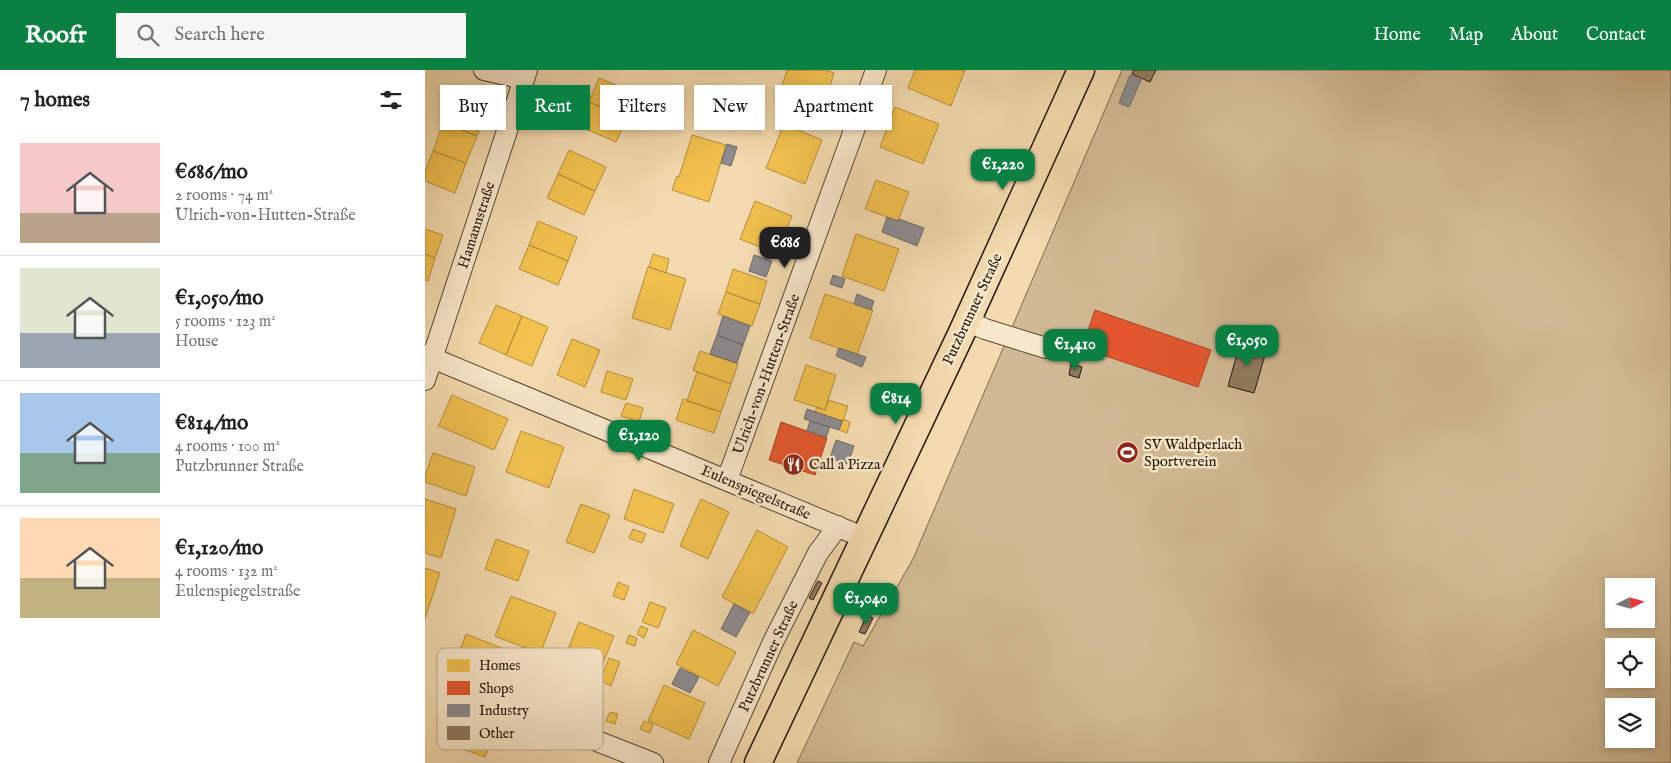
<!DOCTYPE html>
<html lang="en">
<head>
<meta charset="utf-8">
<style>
  :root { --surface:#fff; --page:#f6f6f6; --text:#222; --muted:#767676; --line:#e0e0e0; --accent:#0b8043 }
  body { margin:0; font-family:"IM FELL English",serif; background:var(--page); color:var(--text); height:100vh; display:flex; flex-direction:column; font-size:19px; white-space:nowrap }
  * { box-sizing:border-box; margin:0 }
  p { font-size:16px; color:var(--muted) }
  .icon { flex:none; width:28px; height:28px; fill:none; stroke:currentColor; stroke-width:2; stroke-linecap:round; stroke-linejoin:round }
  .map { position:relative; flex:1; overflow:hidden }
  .side { display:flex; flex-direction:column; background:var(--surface); width:425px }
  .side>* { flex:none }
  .top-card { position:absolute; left:15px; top:15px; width:475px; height:45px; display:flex; gap:10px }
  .needle { width:32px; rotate:84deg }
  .fabs { position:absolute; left:1180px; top:508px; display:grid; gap:10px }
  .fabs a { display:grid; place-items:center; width:50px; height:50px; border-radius:0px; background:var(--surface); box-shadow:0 2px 8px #0003; font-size:25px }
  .price { position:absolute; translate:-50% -42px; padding:0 11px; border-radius:10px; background:var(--accent); color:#fff; font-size:16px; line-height:32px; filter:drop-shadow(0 1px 2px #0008) }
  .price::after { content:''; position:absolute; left:50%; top:30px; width:15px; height:11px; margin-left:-8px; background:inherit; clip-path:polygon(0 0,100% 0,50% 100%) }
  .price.selected { background:#222; color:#fff }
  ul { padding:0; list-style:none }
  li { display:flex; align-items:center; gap:15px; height:125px; padding:0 20px }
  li+li { border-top:1px solid var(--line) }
  li span { display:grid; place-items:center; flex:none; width:140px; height:100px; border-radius:0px; color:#555 }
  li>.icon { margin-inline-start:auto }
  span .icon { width:60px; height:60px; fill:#fffc; stroke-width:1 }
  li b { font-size:21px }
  h2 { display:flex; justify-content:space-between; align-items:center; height:60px; padding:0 20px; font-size:21px }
  .chip { padding:0 18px; border-radius:0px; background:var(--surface); box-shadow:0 2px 8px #0003; font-size:18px; line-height:45px }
  .chip.selected { background:var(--accent); color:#fff }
  header { display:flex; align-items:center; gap:30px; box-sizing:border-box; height:70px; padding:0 25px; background:var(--accent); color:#fff }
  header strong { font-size:24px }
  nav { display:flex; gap:28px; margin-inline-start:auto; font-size:18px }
  .search { width:350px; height:45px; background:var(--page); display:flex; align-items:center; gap:12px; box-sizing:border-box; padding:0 18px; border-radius:0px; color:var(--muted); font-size:19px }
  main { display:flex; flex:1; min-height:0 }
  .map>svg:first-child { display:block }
  .green { fill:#d1ba93; stroke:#7a684f; fill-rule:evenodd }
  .homes { fill:#f2c14e; stroke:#b48e3a }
  .shops { fill:#e4572e; stroke:#aa4424 }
  .industry { fill:#8d8d92; stroke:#6e696a }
  .building { fill:#907c60; stroke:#24160b }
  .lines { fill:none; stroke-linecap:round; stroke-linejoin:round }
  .minor-casing { stroke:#584734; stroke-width:22 }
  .major-casing { stroke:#24160b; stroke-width:29 }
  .minor { stroke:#f8e8cb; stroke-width:20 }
  .major { stroke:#f4dbaf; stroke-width:26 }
  .labels { text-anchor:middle; stroke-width:5; stroke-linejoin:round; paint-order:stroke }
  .street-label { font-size:15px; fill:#24160b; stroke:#f8e8cb }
  .poi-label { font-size:15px; fill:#24160b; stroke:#f8e8cb; text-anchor:start }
  .key { fill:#f8e8cb; stroke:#b8a991; stroke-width:1 }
  .key-label { font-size:14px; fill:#24160b }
</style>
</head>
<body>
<header>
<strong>Roofr</strong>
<div class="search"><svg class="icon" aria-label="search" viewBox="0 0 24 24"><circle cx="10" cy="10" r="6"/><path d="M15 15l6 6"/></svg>Search here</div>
<nav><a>Home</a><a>Map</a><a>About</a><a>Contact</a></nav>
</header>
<main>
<section class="side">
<h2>7 homes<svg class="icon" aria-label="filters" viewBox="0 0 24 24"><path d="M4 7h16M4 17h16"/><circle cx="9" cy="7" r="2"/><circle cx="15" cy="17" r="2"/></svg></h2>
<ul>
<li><span style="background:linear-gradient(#f6c9c9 70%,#b9a48a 0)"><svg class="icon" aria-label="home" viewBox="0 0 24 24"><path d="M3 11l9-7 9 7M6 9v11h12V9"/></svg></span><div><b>€686/mo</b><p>2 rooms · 74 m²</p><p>Ulrich-von-Hutten-Straße</p></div></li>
<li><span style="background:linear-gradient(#dfe7d0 65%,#9aa5b1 0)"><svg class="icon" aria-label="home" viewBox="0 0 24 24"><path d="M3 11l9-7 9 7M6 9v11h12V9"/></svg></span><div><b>€1,050/mo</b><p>5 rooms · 123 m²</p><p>House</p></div></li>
<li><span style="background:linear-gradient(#a9c7e8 60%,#7fa58c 0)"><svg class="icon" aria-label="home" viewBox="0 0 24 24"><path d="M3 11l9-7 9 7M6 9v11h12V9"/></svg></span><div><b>€814/mo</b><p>4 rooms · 100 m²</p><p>Putzbrunner Straße</p></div></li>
<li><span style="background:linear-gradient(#ffd9b3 60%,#c2b280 0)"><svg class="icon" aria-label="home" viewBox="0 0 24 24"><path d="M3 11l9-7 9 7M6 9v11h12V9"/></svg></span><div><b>€1,120/mo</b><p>4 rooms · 132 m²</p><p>Eulenspiegelstraße</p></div></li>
</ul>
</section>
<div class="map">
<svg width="1246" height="693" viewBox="0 0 1246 693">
  <rect width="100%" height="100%" fill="#f4dbaf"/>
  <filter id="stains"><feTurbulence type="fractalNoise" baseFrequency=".004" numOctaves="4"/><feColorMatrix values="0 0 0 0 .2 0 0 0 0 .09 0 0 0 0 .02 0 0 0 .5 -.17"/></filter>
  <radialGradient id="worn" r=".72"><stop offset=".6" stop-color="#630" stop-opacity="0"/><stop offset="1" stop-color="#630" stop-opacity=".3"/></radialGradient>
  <!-- green -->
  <path class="green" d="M697,0H1246V693H372L429,572L438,576L488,489ZM1189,516H1221V549H1189ZM1189,576H1221V609H1189ZM1189,636H1221V669H1189Z"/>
  <!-- homes -->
  <path class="homes" d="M362,0H401L409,3L399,36L355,22Z
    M490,0H540L526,36L483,18Z
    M174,8L212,24L202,48L164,32Z
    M32,16L65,29L52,66L18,53Z
    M164,32L202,48L191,72L154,56Z
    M470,37L514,54L498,94L455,77Z
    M18,53L52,66L41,93L8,81Z
    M359,54L397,70L380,114L341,98Z
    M267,65L301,75L284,132L247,120L252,106L254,107Z
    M144,80L181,97L170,121L133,104Z
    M8,81L41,93L30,123L0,111V102Z
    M133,104L170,121L159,145L122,128Z
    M451,110L484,122L473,151L440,139Z
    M330,131L367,146L352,184L315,169Z
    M113,151L152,167L143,191L104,175Z
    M0,159L18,165L10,188L0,184Z
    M431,164L474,179L459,221L417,206Z
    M104,175L143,191L133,215L94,199Z
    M0,184L10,188L3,211L0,210Z
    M228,184L244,189L241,203L224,197Z
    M223,197L261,209L245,260L207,248Z
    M308,199L342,211L335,234L301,222Z
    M301,222L335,234L327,256L293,244Z
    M400,224L448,240L432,285L385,268Z
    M71,235L97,246L81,285L54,273Z
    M97,246L123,257L107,296L81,285Z
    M147,269L175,280L160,317L132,305Z
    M275,281L313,294L306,314L268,300Z
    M381,295L411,305L400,340L369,330Z
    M182,301L208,309L201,330L176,322Z
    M272,302L306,314L296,342L262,331Z
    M27,325L83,349L69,380L14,356L13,357Z
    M258,329L296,342L289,363L251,350Z
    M403,330L423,336L418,351L390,342L392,337L400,340Z
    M201,333L218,338L214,352L196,346Z
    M418,349L425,352L422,363L414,360Z
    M96,361L139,377L124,418L81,402Z
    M8,383L50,397L41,426L0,412V406Z
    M209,419L249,434L238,463L199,449Z
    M0,429L31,439L16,488L0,483Z
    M276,429L304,442L283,489L255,476Z
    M156,434L185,445L169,483L141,472Z
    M208,459L221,464L217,473L204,468Z
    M332,460L363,477L328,544L297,527Z
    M71,469L104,481L93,511L60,499Z
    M0,498L15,503L0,549Z
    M193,512L204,517L199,530L188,526Z
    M86,526L131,543L115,584L70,566Z
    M225,532L241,538L233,558L217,552Z
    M154,552L189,566L172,608L137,594Z
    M216,556L223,559L219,568L212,564Z
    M268,560L311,582L293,616L251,594Z
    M41,564L87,582L70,627L24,609Z
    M204,565L212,568L210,576L201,573Z
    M184,588L195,592L186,616L175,611Z
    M239,615L280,633L264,669L223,651Z
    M185,642L193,644L190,654L181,651Z
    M219,651L228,655L225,663L215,659Z
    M22,652L67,670L60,687L15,671Z"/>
  <!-- shops -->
  <path class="shops" d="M670,240L786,280L773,317L657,278Z
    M356,352L402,368L390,405L344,390Z"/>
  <!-- industry -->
  <path class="industry" d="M705,5L716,10L704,37L694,33Z
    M302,74L312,77L306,96L296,93Z
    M462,147L473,151L474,149L499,158L492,176L457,162Z
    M329,185L347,191L341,207L324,201Z
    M408,205L420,209L417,218L405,214Z
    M432,224L449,231L446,240L429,234Z
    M298,246L325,256L318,275L292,265Z
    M292,265L318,275L312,293L285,284Z
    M414,278L441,287L437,297L411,286Z
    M382,339L417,351L414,360L379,349Z
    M385,351L405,357L401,367L382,361Z
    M411,370L429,376L423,394L405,388Z
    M309,534L325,542L311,567L296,559Z
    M99,577L115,584L116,581L119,582L111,601L93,594Z
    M255,598L274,607L265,623L247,614Z"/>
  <!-- building -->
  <path class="building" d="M709,0H731L725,12L707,4Z
    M816,270L842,278L829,323L803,316Z
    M646,294L657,297L654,308L644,305Z
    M393,511L397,513L388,530L384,528Z
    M442,545L448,548L440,564L434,562Z"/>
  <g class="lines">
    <defs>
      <path id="minor" d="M59,0L99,9
        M542,251L560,259L621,278
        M0,285L440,468
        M0,310L102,0
        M302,410L451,0
        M126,653L228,693
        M294,693L349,570L393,483L413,456"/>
      <path id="major" d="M333,693L538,260L656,0"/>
    </defs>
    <!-- minor casing -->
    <use href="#minor" class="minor-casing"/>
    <!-- major casing -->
    <use href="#major" class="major-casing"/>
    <!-- minor -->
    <use href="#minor" class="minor"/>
    <!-- major -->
    <use href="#major" class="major"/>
  </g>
  <!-- icons -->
  <defs>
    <symbol id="stadium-disc" viewBox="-11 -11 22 22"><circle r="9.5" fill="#8f2418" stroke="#f8e8cb"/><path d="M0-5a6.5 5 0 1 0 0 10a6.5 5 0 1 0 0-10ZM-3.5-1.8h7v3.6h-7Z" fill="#fff"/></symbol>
    <symbol id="restaurant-disc" viewBox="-11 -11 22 22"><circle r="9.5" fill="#8f2418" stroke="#f8e8cb"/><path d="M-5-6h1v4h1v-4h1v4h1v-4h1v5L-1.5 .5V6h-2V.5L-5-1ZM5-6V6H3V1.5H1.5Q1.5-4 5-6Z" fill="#fff"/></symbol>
  </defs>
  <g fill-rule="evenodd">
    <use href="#stadium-disc" x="690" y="370" width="25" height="25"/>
    <use href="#restaurant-disc" x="356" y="382" width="25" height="25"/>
  </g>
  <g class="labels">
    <!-- street labels -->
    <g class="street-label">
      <text transform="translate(51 155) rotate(-72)" y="5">Hamannstraße</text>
      <text transform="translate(547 239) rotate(-65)" y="5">Putzbrunner Straße</text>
      <text transform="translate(341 304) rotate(-70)" y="5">Ulrich-von-Hutten-Straße</text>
      <text transform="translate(331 422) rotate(23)" y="5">Eulenspiegelstraße</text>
      <text transform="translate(343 586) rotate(-65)" y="5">Putzbrunner Straße</text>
    </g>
    <!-- poi labels -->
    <g class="poi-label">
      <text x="719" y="379">SV Waldperlach<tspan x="719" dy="17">Sportverein</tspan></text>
      <text x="384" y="399">Call a Pizza</text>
    </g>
  </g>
  <!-- legend -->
  <rect x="12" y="578" width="166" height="102" rx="8" class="key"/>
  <rect x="22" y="589" width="23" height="13" fill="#f2c14e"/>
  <rect x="22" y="611" width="23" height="14" fill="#e4572e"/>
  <rect x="22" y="634" width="23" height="13" fill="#8d8d92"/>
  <rect x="22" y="656" width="23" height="14" fill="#907c60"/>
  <g class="key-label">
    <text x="54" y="600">Homes</text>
    <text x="54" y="623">Shops</text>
    <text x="54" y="645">Industry</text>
    <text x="54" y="668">Other</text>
  </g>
  <rect width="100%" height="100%" filter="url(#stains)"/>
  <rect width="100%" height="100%" fill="url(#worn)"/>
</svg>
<div class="fabs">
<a><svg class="needle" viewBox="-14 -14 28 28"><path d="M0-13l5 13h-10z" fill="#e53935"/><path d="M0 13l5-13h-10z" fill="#767676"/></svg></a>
<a><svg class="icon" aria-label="locate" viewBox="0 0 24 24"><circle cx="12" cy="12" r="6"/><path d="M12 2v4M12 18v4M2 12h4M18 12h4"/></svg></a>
<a><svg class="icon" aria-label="layers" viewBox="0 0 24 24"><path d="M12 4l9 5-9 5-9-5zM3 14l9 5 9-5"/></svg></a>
</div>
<b class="price" style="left:578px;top:121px">€1,220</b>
<b class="price selected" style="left:360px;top:199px">€686</b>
<b class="price" style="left:822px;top:297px">€1,050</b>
<b class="price" style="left:650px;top:301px">€1,410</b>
<b class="price" style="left:471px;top:355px">€814</b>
<b class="price" style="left:214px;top:392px">€1,120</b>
<b class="price" style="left:441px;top:555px">€1,040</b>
<div class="top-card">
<a class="chip">Buy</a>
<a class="chip selected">Rent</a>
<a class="chip">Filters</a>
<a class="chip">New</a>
<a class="chip">Apartment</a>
</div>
</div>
</main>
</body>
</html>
